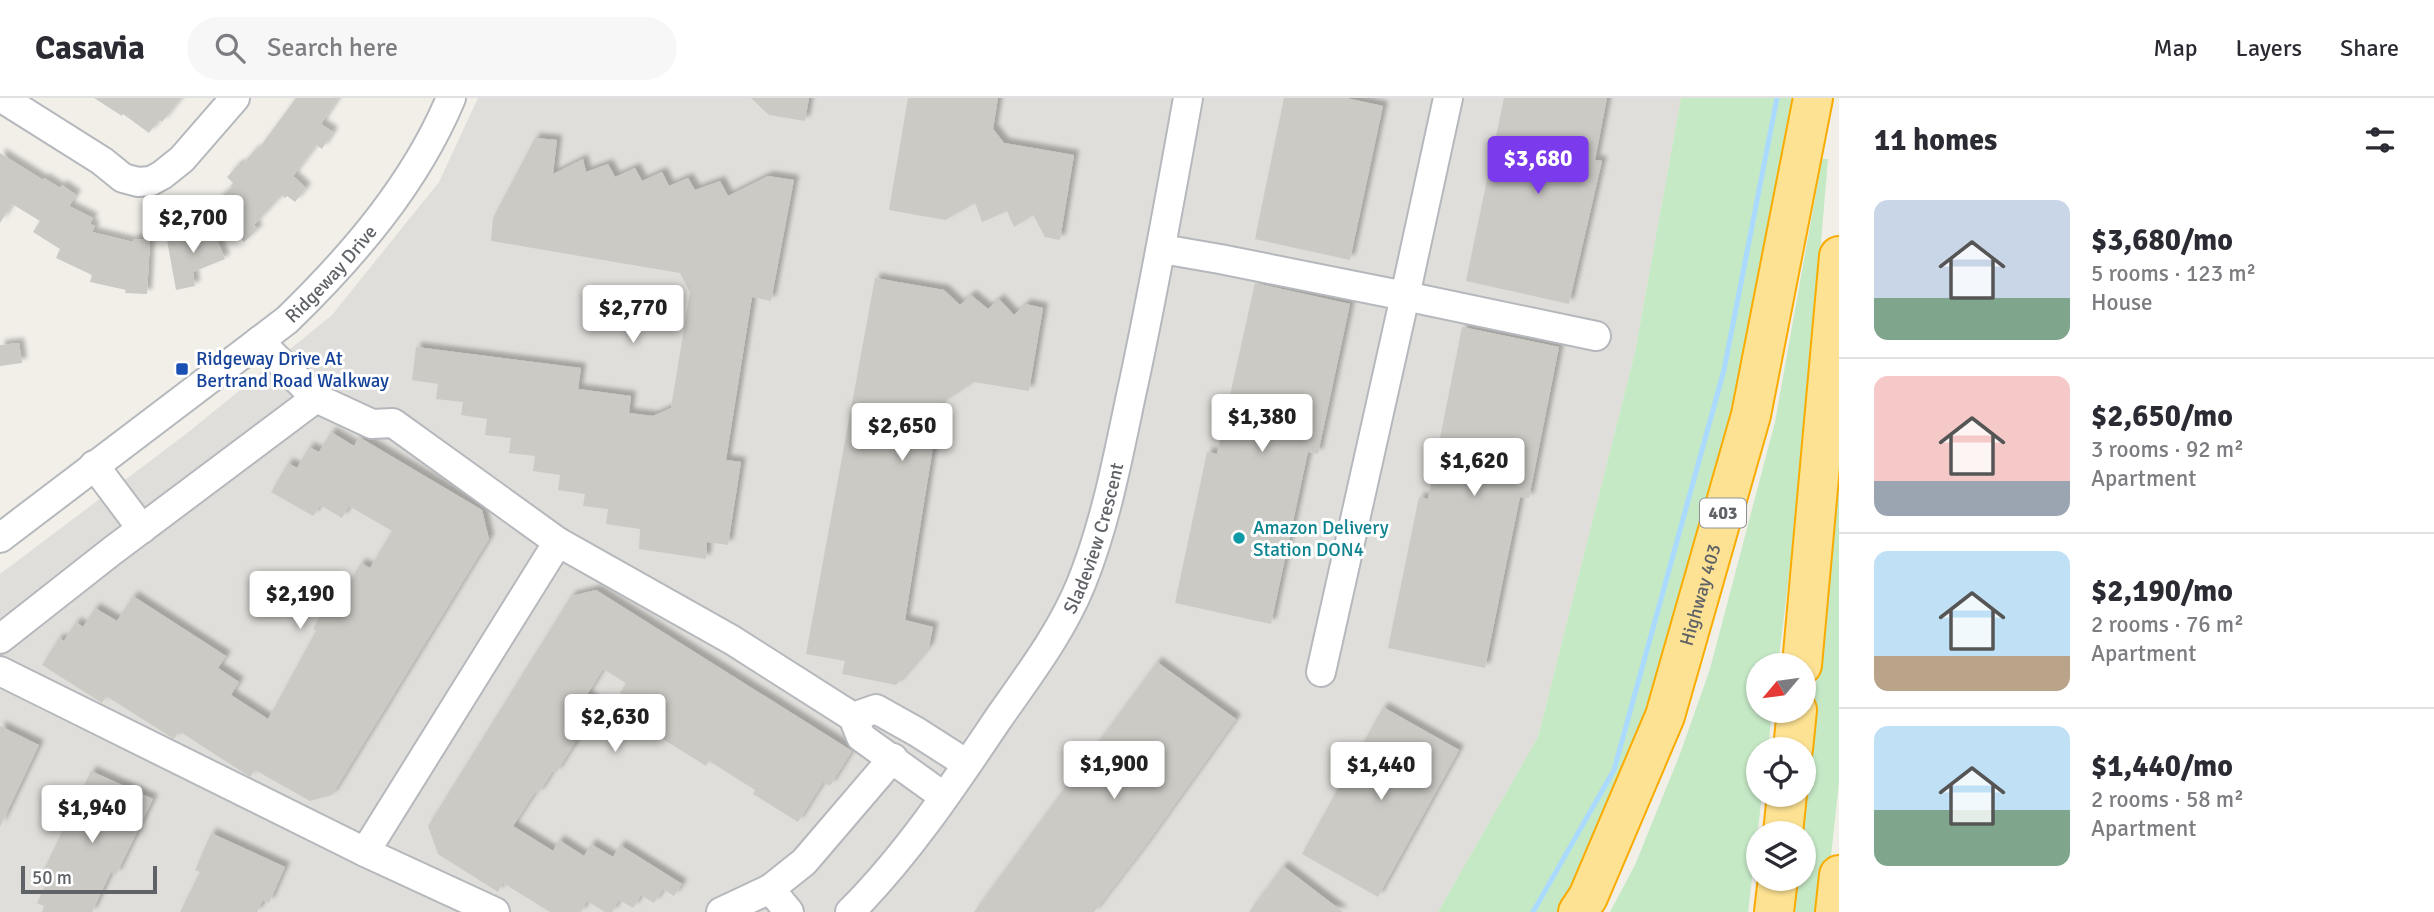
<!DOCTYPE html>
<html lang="en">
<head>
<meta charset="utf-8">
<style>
  :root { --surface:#fff; --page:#f7f7f7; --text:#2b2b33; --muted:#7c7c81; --line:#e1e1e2; --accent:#7c3aed }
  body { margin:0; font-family:Signika,sans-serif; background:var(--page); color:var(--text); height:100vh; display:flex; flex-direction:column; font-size:26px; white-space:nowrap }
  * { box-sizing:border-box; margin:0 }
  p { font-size:23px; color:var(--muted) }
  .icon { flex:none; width:38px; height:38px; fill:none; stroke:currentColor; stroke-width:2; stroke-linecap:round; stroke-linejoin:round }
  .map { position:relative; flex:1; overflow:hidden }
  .details { display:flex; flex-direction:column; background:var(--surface); width:595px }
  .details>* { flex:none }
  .needle { width:46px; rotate:241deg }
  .buttons { position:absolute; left:1746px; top:555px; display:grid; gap:14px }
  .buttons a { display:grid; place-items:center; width:70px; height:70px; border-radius:50%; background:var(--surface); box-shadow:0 2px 5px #0004; font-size:35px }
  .scale { position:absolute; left:21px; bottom:18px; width:136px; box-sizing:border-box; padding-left:7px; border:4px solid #5f6368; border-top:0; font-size:19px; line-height:24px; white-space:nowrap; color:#5f6368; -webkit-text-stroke:5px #fff; paint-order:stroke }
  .price { position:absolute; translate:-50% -60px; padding:0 16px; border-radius:7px; background:#fff; color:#222; font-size:23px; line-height:46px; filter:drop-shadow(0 2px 4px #0008) }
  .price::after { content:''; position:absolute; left:50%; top:42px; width:21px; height:16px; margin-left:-10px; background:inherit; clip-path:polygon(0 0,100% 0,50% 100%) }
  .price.on { background:var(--accent); color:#fff }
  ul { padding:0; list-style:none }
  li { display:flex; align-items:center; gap:21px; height:175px; padding:0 35px }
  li+li { border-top:2px solid var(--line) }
  li span { display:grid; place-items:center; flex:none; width:196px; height:140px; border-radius:14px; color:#555 }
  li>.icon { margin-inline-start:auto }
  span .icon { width:84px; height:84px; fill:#fffc; stroke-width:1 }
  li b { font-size:30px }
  h2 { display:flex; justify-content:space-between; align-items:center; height:84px; padding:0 35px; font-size:30px }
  header { display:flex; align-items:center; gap:42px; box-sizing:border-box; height:98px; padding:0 35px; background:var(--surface); border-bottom:2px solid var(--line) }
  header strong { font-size:33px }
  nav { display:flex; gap:38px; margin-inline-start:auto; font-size:24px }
  .search { width:490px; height:63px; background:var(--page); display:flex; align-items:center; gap:18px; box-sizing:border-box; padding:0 24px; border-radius:38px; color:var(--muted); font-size:26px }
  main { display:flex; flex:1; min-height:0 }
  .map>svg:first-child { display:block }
  .industrial { fill:#e0deda }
  .green { fill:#c5e8c5 }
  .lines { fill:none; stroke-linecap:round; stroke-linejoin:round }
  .stream { stroke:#aadaff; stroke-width:5 }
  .building { fill:#cccac5; filter:url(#shadow) }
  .minor-casing { stroke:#b5b8bc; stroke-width:32 }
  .highway-casing { stroke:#f9ab00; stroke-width:42 }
  .minor { stroke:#fff; stroke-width:28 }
  .highway { stroke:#fde293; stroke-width:38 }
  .transit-dot { fill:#1a4fb4; stroke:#fff; stroke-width:2.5 }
  .culture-dot { fill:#0f9aa8; stroke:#fff; stroke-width:2.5 }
  .labels { text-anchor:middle; stroke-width:6; stroke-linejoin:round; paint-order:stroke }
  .shield { fill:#fff; stroke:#8f9295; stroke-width:2 }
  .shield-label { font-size:18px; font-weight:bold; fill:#5f6368 }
  .street-label { font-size:19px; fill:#5f6368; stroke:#fff }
  .transit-label { font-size:19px; fill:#164399; stroke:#fff; text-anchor:start }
  .culture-label { font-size:19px; fill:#0d838f; stroke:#fff; text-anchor:start }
</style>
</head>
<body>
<header>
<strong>Casavia</strong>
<div class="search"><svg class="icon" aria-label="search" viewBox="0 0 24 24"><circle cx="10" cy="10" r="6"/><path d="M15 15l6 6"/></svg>Search here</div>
<nav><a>Map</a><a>Layers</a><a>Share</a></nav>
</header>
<main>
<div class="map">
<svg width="1839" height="814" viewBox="0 0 1839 814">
  <defs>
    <filter id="shadow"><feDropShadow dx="5" dy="-5" stdDeviation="2" flood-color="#0004"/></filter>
  </defs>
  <rect width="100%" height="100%" fill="#f1efe8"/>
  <!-- industrial -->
  <path class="industrial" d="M478,0H1681L1635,254L1538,639L1438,814H0V476L186,336L332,217L439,84Z"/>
  <!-- green -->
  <path class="green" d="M1681,0H1796L1745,273L1655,615L1560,814H1438L1538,639L1635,254Z
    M1822,61H1828L1802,371L1778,567H1759V612L1772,613L1768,651H1759V696L1762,697L1748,814H1610L1635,767L1680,656L1710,571L1775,324Z
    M1839,360V684L1825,814H1791L1795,781L1804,780V735H1801Z"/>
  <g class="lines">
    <!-- stream -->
    <path class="stream" d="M1533,814L1614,672L1724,272L1777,0"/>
  </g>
  <!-- building -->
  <path class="building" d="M94,0H181L162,24L159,22L149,35L123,16L122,18Z
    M296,0H338L321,26L333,34L322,51L316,47L293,78L306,90L295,104L287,98L285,100L282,97L254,127L258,131L244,144L220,120L229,116L217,103L232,89L230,88L233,85L227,79L239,66L241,68L255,52L257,53Z
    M751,0H809L805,23L769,17Z
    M908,0H998L993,31L1004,45L1074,57L1060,142L1045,139L1033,117L1014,129L1007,113L982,124L975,105L945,122L889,112Z
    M1284,0H1346L1383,8L1350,162L1255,141Z
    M1504,0H1607L1595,62L1602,63L1569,206L1466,183Z
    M535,40L557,42L553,76L583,61L586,74L608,66L615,79L635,70L642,83L662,74L669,88L688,80L695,92L720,83L728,98L768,78L794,82L771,203L752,199L726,362L741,364L728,447L707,444L706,461L639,451L640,431L606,426L608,411L583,408L585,396L558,392L560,377L533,373L535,358L509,355L511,340L485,337L487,321L461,317L463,304L436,301L438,286L412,282L416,249L581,270L578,291L631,298L629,315L653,318L671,310L690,194L680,175L491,143L493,120Z
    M0,55L43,82L44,80L60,90L62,87L76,97L69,108L93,120L90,126L95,128L92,134L133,144V141L150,142L147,196L125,195L126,192L90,184L92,177L56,160L60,151L33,134L40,123L12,106L0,125Z
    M211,127L225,161L193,174L195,188L176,192L167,142L183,139Z
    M875,180L944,192L960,207L971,197L988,211L999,201L1014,217L1026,206L1043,210L1029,293L974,284L940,306L905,522L933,529L929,549L896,587L842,576L845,563L806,556Z
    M1255,185L1350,206L1318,356L1308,354L1271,526L1175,505L1207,354L1217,356Z
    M1462,229L1559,249L1529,400L1520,399L1485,570L1388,550L1419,399L1428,401Z
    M19,245L22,265L0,268V247Z
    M331,334L354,348L359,339L482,412L489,441L332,697L310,703L255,672L250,679L179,633L174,641L106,598L102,605L42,567L59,540L64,543L76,524L83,529L95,510L117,523L133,498L226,558L218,570L239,584L231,597L268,621L316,533L313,531L341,483L348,487L361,465L370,470L392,433L349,408L342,420L320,407L313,418L271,394L288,365L297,370L309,349L319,354Z
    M596,492L852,653L830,688L823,684L798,724L753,696L755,692L709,663L706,668L658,638L663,630L638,614L642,608L620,595L626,585L603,571L587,597L594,602L580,626L585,629L556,675L553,673L538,696L535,694L513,728L553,753L559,742L584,758L591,746L613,759L620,747L682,786L674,798L663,791L654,805L641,797L633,810L619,802L612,814H605L587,803L581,814H550L503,785L498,794L438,756L428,728L571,498Z
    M1157,564L1236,621L1145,748L1094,814H974Z
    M1383,609L1459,652L1378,799L1302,756Z
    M0,628L39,647L0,729Z
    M91,673L153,701L116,777L111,774L92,814H42L44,808L37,805L46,786L39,782Z
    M211,735L285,769L269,805L263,802L257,814H180L200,774L195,772Z
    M1283,768L1343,814H1249Z"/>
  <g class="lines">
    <defs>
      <g id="minor">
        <path d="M2,0L102,63L123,80L138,84L151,83L162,77L182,61L235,0"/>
        <path d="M1448,0L1405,198L1596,238"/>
        <path d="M1162,151L1220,161L1405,198L1321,574"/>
        <path d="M259,243L316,300L372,326L393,325L558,444L365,754"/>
        <path d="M94,367L142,431"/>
        <path id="s1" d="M0,440L287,222C353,158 415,86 451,0"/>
        <path d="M558,444L732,542L853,619L861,639L943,698"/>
        <path d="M0,541L112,453L316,300"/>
        <path d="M0,573L365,754L495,814"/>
        <path d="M853,619L876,611L917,634L967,666"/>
        <path d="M770,791L789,814"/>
        <path d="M721,814L770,791L804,764L893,660"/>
        <path id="s2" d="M850,814C907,757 953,688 998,621C1028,578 1061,535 1081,486C1105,427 1117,364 1130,302C1152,202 1170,101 1188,0"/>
      </g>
      <g id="highway">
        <path d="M1802,567L1839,158"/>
        <path d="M1793,651L1797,612"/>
        <path d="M1783,735L1787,696"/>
        <path id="s3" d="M1578,814L1588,799L1665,618L1751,317L1813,0"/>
        <path d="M1774,814L1778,780"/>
        <path d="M1835,814L1839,777"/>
      </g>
    </defs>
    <!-- minor casing -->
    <use href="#minor" class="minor-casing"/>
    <!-- highway casing -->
    <use href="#highway" class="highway-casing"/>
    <!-- minor -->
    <use href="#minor" class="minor"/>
    <!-- highway -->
    <use href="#highway" class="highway"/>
  </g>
  <!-- markers -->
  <rect class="transit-dot" x="175" y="264" width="14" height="14" rx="3.5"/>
  <circle class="culture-dot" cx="1239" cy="440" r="7"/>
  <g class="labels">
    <!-- shield labels -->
    <rect class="shield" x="1700" y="400.5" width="46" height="29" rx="5"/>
    <g class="shield-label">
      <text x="1723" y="421">403</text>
    </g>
    <!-- street labels -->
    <g class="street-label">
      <text dy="7" stroke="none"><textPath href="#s1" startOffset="424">Ridgeway Drive</textPath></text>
      <text dy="7" stroke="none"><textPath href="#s2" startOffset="450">Sladeview Crescent</textPath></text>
      <text dy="7" stroke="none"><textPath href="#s3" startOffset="341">Highway 403</textPath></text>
    </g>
    <!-- transit labels -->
    <g class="transit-label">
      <text x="196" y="267">Ridgeway Drive At<tspan x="196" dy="22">Bertrand Road Walkway</tspan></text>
    </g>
    <!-- culture labels -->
    <g class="culture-label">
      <text x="1253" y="436">Amazon Delivery<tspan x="1253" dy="22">Station DON4</tspan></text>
    </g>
  </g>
</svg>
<div class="buttons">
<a><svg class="needle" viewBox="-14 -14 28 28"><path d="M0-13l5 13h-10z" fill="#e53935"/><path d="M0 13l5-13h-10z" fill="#7c7c81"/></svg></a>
<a><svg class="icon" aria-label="locate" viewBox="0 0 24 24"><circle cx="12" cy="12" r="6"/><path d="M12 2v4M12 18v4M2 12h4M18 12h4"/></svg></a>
<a><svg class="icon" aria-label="layers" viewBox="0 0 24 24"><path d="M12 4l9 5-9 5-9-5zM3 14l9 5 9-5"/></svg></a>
</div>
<div class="scale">50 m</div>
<b class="price on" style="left:1538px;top:98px">$3,680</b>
<b class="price" style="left:193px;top:157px">$2,700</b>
<b class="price" style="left:633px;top:247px">$2,770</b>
<b class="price" style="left:1262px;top:356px">$1,380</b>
<b class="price" style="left:902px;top:365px">$2,650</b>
<b class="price" style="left:1474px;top:400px">$1,620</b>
<b class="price" style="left:300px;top:533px">$2,190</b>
<b class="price" style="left:615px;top:656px">$2,630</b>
<b class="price" style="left:1114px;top:703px">$1,900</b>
<b class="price" style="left:1381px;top:704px">$1,440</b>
<b class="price" style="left:92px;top:747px">$1,940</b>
</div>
<section class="details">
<h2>11 homes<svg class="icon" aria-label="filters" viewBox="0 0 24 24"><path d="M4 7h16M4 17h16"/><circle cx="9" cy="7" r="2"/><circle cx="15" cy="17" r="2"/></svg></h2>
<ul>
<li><span style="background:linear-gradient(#c9d6e8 70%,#7fa58c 0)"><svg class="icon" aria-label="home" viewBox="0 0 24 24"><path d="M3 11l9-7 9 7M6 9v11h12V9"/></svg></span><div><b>$3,680/mo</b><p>5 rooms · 123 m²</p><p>House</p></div></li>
<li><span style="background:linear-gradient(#f6c9c9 75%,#9aa5b1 0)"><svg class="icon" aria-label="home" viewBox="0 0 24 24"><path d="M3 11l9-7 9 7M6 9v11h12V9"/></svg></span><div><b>$2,650/mo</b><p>3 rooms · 92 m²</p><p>Apartment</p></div></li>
<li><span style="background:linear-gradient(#bfe0f5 75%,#b9a48a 0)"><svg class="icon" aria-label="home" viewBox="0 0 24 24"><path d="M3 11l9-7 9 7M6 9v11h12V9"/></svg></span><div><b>$2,190/mo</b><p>2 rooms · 76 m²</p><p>Apartment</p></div></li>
<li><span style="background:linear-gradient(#bfe0f5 60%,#7fa58c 0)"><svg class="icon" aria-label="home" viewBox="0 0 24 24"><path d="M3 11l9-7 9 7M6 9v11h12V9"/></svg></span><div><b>$1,440/mo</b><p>2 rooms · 58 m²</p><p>Apartment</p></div></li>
</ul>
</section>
</main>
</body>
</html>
